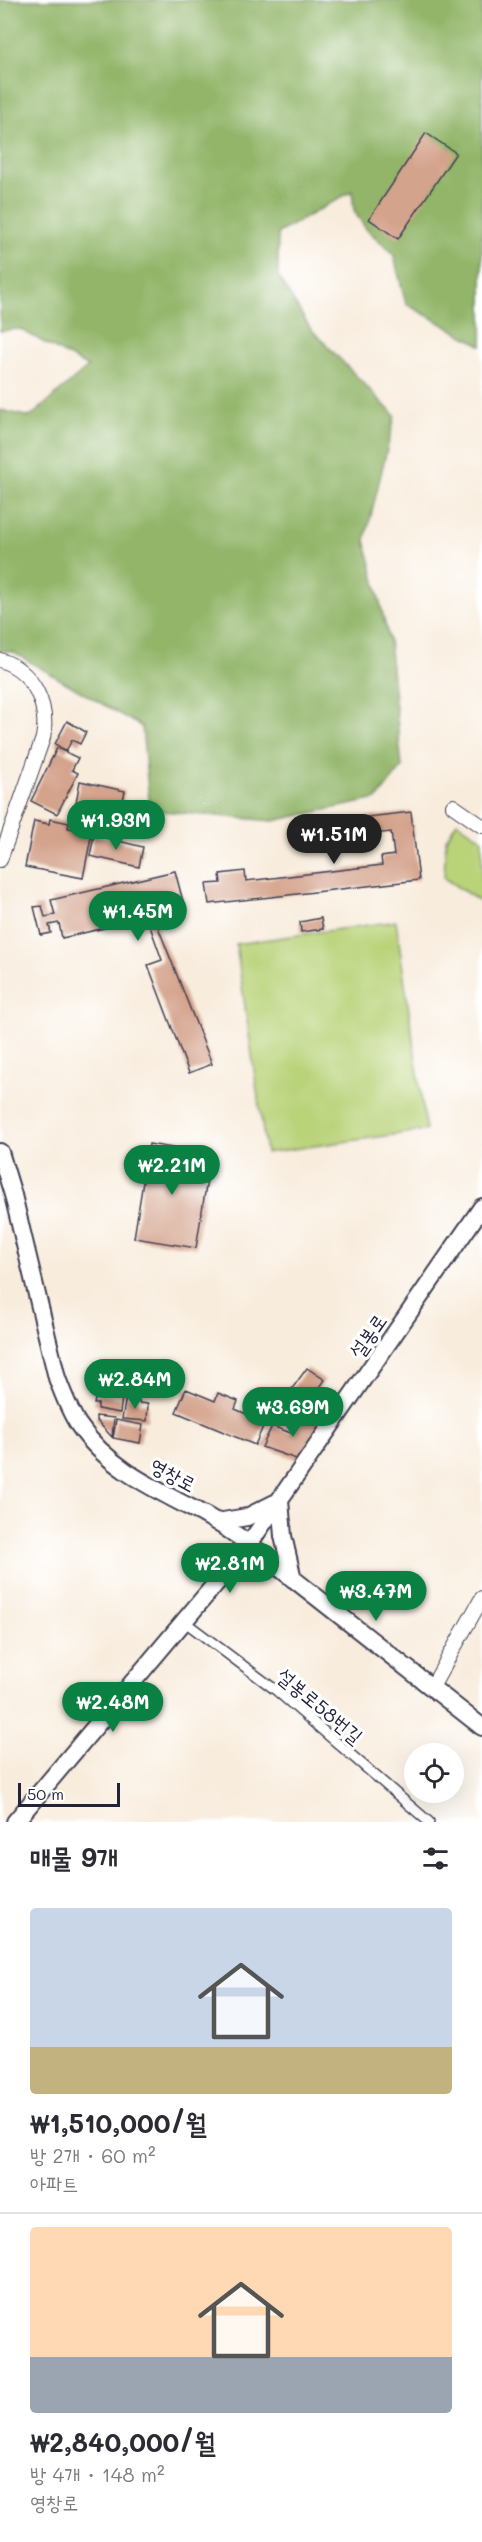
<!DOCTYPE html>
<html lang="ko">
<head>
<meta charset="utf-8">
<style>
  :root { --surface:#fff; --page:#f7f7f7; --text:#2b2b33; --muted:#7c7c81; --line:#e1e1e2; --accent:#0b8043 }
  body { margin:0; font-family:Mali,"Poor Story",sans-serif; background:var(--page); color:var(--text); height:100vh; display:flex; flex-direction:column; font-size:22px; white-space:nowrap }
  * { box-sizing:border-box; margin:0 }
  p { font-size:20px; color:var(--muted) }
  .icon { flex:none; width:33px; height:33px; fill:none; stroke:currentColor; stroke-width:2; stroke-linecap:round; stroke-linejoin:round }
  .map { position:relative; height:1822px; overflow:hidden }
  .side { display:flex; flex-direction:column; background:var(--surface); flex:1 }
  .side>* { flex:none }
  .buttons { position:absolute; left:404px; top:1743px; display:grid; gap:12px }
  .buttons a { display:grid; place-items:center; width:60px; height:60px; border-radius:50%; background:var(--surface); box-shadow:0 6px 24px #0002; font-size:30px }
  .scale { position:absolute; left:18px; bottom:15px; width:102px; box-sizing:border-box; padding-left:6px; border:3px solid #22223b; border-top:0; font-size:16px; line-height:21px; white-space:nowrap; color:#22223b; -webkit-text-stroke:4px #fff; paint-order:stroke }
  .price { position:absolute; translate:-50% -51px; padding:0 14px; border-radius:21px; background:var(--accent); color:#fff; font-size:20px; line-height:39px; filter:drop-shadow(0 2px 3px #0008) }
  .price::after { content:''; position:absolute; left:50%; top:36px; width:18px; height:14px; margin-left:-9px; background:inherit; clip-path:polygon(0 0,100% 0,50% 100%) }
  .price.current { background:#222; color:#fff }
  ul { padding:0; list-style:none }
  li { display:grid; align-content:center; gap:12px; height:318px; padding:0 30px }
  li+li { border-top:2px solid var(--line) }
  li span { display:grid; place-items:center; height:186px; border-radius:6px; color:#555 }
  li>.icon { margin-inline-start:auto }
  span .icon { width:108px; height:108px; fill:#fffc; stroke-width:1 }
  li b { font-size:26px }
  h2 { display:flex; justify-content:space-between; align-items:center; height:72px; padding:0 30px; font-size:26px }
  .map>svg:first-child { display:block }
  .green { fill:#b9d379; stroke:#6e7a5a; stroke-width:1.5 }
  .forest { fill:#92b569; stroke:#5a6c52; stroke-width:1.5 }
  .building { fill:#d4a38c }
  .lines { fill:none; stroke-linecap:round; stroke-linejoin:round }
  .pedestrian-casing { stroke:#424053; stroke-width:12 }
  .minor-casing { stroke:#424053; stroke-width:16 }
  .tertiary-casing { stroke:#424053; stroke-width:20 }
  .pedestrian { stroke:#fff; stroke-width:9 }
  .minor { stroke:#fff; stroke-width:14 }
  .tertiary { stroke:#fff; stroke-width:16 }
  .labels { text-anchor:middle; stroke-width:6; stroke-linejoin:round; paint-order:stroke }
  .street-label { font-size:20px; fill:#22223b; stroke:#fff }
</style>
</head>
<body>
<div class="map">
<svg width="482" height="1822" viewBox="0 0 482 1822">
  <rect width="100%" height="100%" fill="#fff"/>
  <filter id="ink" filterUnits="userSpaceOnUse"><feTurbulence type="fractalNoise" baseFrequency=".0167" numOctaves="2"/><feDisplacementMap in="SourceGraphic" scale="12" xChannelSelector="R" yChannelSelector="G"/><feConvolveMatrix kernelMatrix="1 2 1 2 8 2 1 2 1" color-interpolation-filters="sRGB"/></filter>
  <filter id="wash" filterUnits="userSpaceOnUse"><feTurbulence type="fractalNoise" baseFrequency=".008" numOctaves="4" result="noise"/><feDisplacementMap in="SourceGraphic" scale="24" xChannelSelector="R" yChannelSelector="G"/><feGaussianBlur stdDeviation="1.35" result="paint"/><feColorMatrix in="noise" values="0 0 0 0 0 0 0 0 0 0 0 0 0 0 0 0 0 1.4 0 .05"/><feComposite in="paint" operator="in"/></filter>
  <g filter="url(#wash)">
    <rect width="100%" height="100%" fill="#f8ecdc"/>
    <!-- green -->
    <path class="green" d="M457,822L482,839V903L444,878L446,839Z
      M396,921L426,1130L266,1153L236,944Z"/>
    <!-- forest -->
    <path class="forest" d="M0,0H482V346L406,304L393,253L366,229L354,211L352,191L278,233V276L310,328L395,416L365,540L389,640L402,767L377,799L273,821L150,810L142,727L13,652L0,651V410L30,417L88,367L20,329L0,331Z"/>
    <g id="blocks">
      <!-- building -->
      <path class="building" d="M426,133L456,153L398,239L369,219Z
        M67,721L86,732L80,744L72,740L66,751L55,744Z
        M57,748L78,758L72,770L78,773L57,814L31,801Z
        M80,781L125,791L122,805L128,806L124,824L74,813Z
        M411,812L419,880L209,904L206,884L221,883L220,874L245,871L246,881L382,865L381,857L394,855L391,832L326,839L324,822Z
        M50,819L69,823L68,828L92,832L83,878L25,867L34,821L49,824Z
        M94,835L143,847L139,867L90,856Z
        M175,871L185,909L174,911L177,921L158,927L212,1064L189,1073L148,965L162,960L147,918L62,938L59,923L49,925L51,933L41,935L34,907L42,906L45,917L55,915L51,900Z
        M321,918L323,929L301,932L300,922Z
        M149,1144L203,1153L202,1160L210,1161L196,1248L134,1238Z
        M307,1368L325,1380L301,1414L283,1401Z
        M186,1389L215,1401L218,1393L238,1401L235,1409L265,1422L255,1445L176,1412Z
        M96,1395L122,1398L120,1413L98,1409V1404H94Z
        M126,1397L139,1400V1403L148,1404L147,1421L122,1419Z
        M304,1413L321,1424L299,1460L262,1447L272,1426L291,1433Z
        M96,1416L114,1418L112,1437L96,1420Z
        M116,1420L143,1425L140,1443L113,1438Z"/>
    </g>
  </g>
  <g filter="url(#ink)">
    <use href="#blocks" fill-opacity="0" stroke="#424053" stroke-width="1.5"/>
    <g class="lines">
      <defs>
        <path id="pedestrian" d="M185,1622L277,1691L429,1822"/>
        <path id="minor" d="M0,660C34,671 49,705 43,738L0,860
          M453,806L482,826
          M432,1687L482,1598"/>
        <path id="tertiary" d="M0,1152L13,1195L57,1378C63,1394 69,1410 78,1424C108,1469 157,1490 203,1514C219,1523 234,1533 249,1544L482,1727
          M280,1500L283,1536L293,1579
          M217,1522L247,1517L275,1503
          M15,1822L249,1544L482,1207"/>
      </defs>
      <!-- pedestrian casing -->
      <use href="#pedestrian" class="pedestrian-casing"/>
      <!-- minor casing -->
      <use href="#minor" class="minor-casing"/>
      <!-- tertiary casing -->
      <use href="#tertiary" class="tertiary-casing"/>
      <!-- pedestrian -->
      <use href="#pedestrian" class="pedestrian"/>
      <!-- minor -->
      <use href="#minor" class="minor"/>
      <!-- tertiary -->
      <use href="#tertiary" class="tertiary"/>
    </g>
  </g>
  <g class="labels">
    <!-- street labels -->
    <g class="street-label">
      <text transform="translate(368 1336) rotate(-55)" y="7">설봉로</text>
      <text transform="translate(173 1475) rotate(28)" y="7">영창로</text>
      <text transform="translate(320 1706) rotate(40)" y="7">설봉로58번길</text>
    </g>
  </g>
</svg>
<div class="buttons">
<a><svg class="icon" aria-label="locate" viewBox="0 0 24 24"><circle cx="12" cy="12" r="6"/><path d="M12 2v4M12 18v4M2 12h4M18 12h4"/></svg></a>
</div>
<div class="scale">50 m</div>
<b class="price" style="left:116px;top:851px">₩1.93M</b>
<b class="price current" style="left:334px;top:865px">₩1.51M</b>
<b class="price" style="left:138px;top:942px">₩1.45M</b>
<b class="price" style="left:172px;top:1196px">₩2.21M</b>
<b class="price" style="left:135px;top:1410px">₩2.84M</b>
<b class="price" style="left:293px;top:1438px">₩3.69M</b>
<b class="price" style="left:230px;top:1594px">₩2.81M</b>
<b class="price" style="left:376px;top:1622px">₩3.47M</b>
<b class="price" style="left:113px;top:1733px">₩2.48M</b>
</div>
<section class="side">
<h2>매물 9개<svg class="icon" aria-label="filters" viewBox="0 0 24 24"><path d="M4 7h16M4 17h16"/><circle cx="9" cy="7" r="2"/><circle cx="15" cy="17" r="2"/></svg></h2>
<ul>
<li><span style="background:linear-gradient(#c9d6e8 75%,#c2b280 0)"><svg class="icon" aria-label="home" viewBox="0 0 24 24"><path d="M3 11l9-7 9 7M6 9v11h12V9"/></svg></span><div><b>₩1,510,000/월</b><p>방 2개 · 60 m²</p><p>아파트</p></div></li>
<li><span style="background:linear-gradient(#ffd9b3 70%,#9aa5b1 0)"><svg class="icon" aria-label="home" viewBox="0 0 24 24"><path d="M3 11l9-7 9 7M6 9v11h12V9"/></svg></span><div><b>₩2,840,000/월</b><p>방 4개 · 148 m²</p><p>영창로</p></div></li>
</ul>
</section>
</body>
</html>
